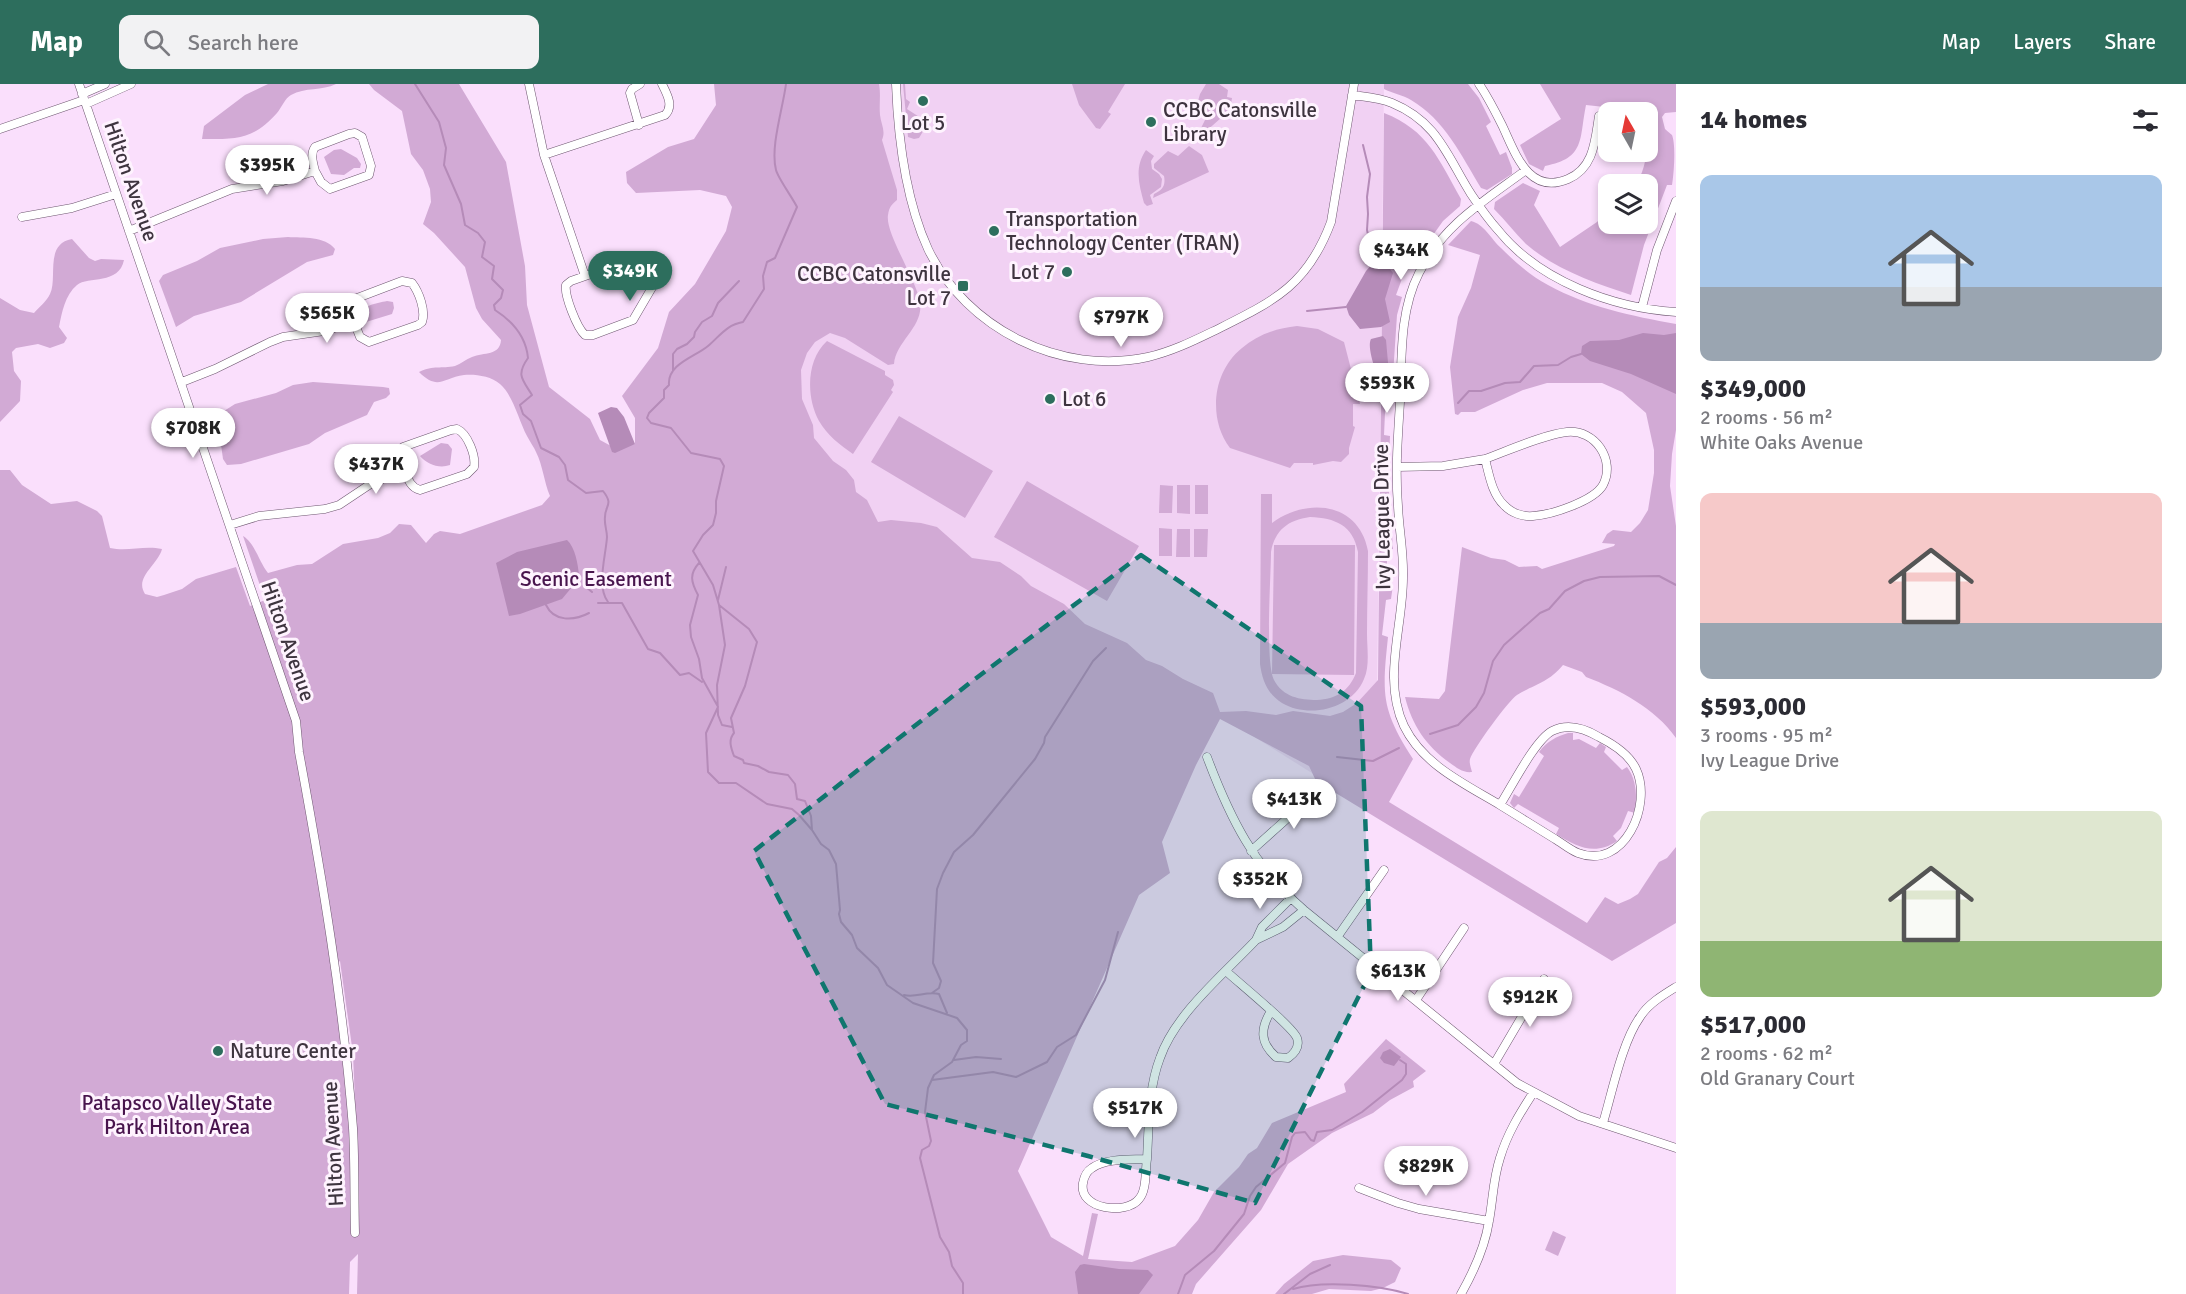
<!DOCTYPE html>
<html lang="en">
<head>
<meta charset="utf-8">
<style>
  :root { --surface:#fff; --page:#f2f2f3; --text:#2b2b33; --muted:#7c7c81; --accent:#2d6e5d }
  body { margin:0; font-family:Signika,sans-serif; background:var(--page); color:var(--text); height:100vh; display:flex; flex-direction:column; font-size:22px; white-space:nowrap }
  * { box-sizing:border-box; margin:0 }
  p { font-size:20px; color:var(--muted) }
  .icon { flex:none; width:33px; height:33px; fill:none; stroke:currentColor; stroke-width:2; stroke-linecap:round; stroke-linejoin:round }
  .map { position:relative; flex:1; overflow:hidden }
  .sheet { display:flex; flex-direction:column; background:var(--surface); width:510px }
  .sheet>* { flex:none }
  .needle { width:39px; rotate:351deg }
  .buttons { position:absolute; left:1598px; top:18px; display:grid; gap:12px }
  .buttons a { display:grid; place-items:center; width:60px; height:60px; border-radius:12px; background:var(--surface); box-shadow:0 3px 9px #0003; font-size:30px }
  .price { position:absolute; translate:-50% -51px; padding:0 14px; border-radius:21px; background:#fff; color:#222; font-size:20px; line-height:39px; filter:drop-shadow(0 2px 3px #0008) }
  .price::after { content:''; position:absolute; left:50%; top:36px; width:18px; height:14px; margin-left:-9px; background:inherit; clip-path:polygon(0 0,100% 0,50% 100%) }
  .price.selected { background:var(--accent); color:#fff }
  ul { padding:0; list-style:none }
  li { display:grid; align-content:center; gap:12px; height:318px; padding:0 24px }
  li span { display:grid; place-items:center; height:186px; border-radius:12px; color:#555 }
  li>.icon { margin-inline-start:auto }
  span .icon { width:108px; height:108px; fill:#fffc; stroke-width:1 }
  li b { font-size:26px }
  h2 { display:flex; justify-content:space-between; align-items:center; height:72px; padding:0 24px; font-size:26px }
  header { display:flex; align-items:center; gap:36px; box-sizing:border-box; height:84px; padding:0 30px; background:var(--accent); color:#fff }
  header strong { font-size:28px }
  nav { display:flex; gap:33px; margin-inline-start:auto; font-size:21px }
  .search { width:420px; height:54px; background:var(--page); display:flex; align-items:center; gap:15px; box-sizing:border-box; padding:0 21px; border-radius:12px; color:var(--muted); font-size:22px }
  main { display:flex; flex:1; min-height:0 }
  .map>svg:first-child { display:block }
  .built { fill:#f1d1f3 }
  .green { fill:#d2aad5; fill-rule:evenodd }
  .water { fill:#b58bb8 }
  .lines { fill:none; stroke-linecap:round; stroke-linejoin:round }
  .stream { stroke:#b58bb8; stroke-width:2 }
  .minor-casing { stroke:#6e5770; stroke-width:9 }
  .minor { stroke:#fff; stroke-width:8 }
  .marked { fill:#0f766e; fill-opacity:0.2; stroke:#0f766e; stroke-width:4.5; stroke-dasharray:12 8; stroke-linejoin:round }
  .poi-dot { fill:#2d6e5d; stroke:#fef3fe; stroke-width:2 }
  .labels { text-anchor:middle; stroke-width:6; stroke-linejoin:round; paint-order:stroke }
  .poi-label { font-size:21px; fill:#3e343f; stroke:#fef3fe; text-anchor:start }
  .street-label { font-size:21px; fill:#3e343f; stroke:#fef3fe }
  .park-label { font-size:21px; fill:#48144d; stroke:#fef3fe }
</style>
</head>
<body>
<header>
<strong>Map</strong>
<div class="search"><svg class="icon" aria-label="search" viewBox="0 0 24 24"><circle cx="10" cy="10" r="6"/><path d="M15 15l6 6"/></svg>Search here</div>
<nav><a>Map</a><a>Layers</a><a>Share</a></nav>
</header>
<main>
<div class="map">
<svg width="1676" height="1210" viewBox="0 0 1676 1210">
  <rect width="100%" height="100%" fill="#fadffc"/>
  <!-- built -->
  <path class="built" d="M807,0H1384L1377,609L1315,691L1218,630L787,536Z"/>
  <!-- green -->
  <path class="green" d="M268,0H336C322,7 305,3 291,11C285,14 282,23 277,29C253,56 236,55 202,55L204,42L245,11Z
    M369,0H459L506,78L525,182L527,221L549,303L590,335L600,356L611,362L635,360V334L622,312L658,264L669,228L695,200L726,147L732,123L726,112L700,106L636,109L627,99L626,88L668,63L694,55L716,21L714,0H879C881,11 879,20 880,31C881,40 886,47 882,56L897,106V116C892,120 889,123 888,131C885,149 916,195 920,218C924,243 896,257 894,280L888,281L845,254L830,249L815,258L807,269L801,286L802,315L813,341L814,354L833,377L846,386L854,396L856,408L867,416L878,438L891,436L921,439L937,443L972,474L1000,478L1021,492L1031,502L1064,520L1085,540L1127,559L1146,576L1162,582L1183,595L1213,609L1220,628L1246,627L1276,631L1293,627L1330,632L1343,628L1357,619L1378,596L1384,29C1428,46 1439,76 1461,115L1460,122L1443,137L1416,175L1410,173L1396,211L1402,213L1397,231L1392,306L1386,307L1384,351L1390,352L1388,395L1393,465L1387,467V499L1393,501L1391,515L1386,516L1382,551L1388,553C1382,611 1381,625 1413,675L1389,718L1587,839L1605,813L1618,820L1630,815L1638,810L1659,778L1667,774L1676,763V839L1612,877L1316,697L1309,682L1220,635L1196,681L1162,758L1170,789L1139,811L1018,1087L1051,1153L1083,1172L1092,1129L1098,1130L1088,1175L1132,1178L1175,1162L1198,1136L1214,1108L1239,1083L1248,1070L1257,1064L1272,1039L1346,1008L1344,1000L1386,955L1426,987L1413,997L1414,1003L1390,1016L1373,1029L1332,1049L1288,1080L1261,1126L1196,1200L1192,1210H357L358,1170L350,1178L349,1210H0V386H10L22,401L51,420L77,417L97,427L102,432L110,464C128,468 144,461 162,465C158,481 134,493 145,510L157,513L164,511L182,505L196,495L236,483L250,522L265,516L243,452C255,459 259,478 268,489L297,481L312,480L343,460L378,454L390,449L399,440L411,441L426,459L434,450L440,447L460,450L542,421L550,412C544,398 543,382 536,368C534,363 530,358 527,352C519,337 513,311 500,300C491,292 475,290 464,291C443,294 438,307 419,288C434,281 441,285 455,282C461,280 466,275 472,273C484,268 500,272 501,256L482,235L476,224L465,183L434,149L423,140L431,118L430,105L423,86L411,70L402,27L374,6ZM340,877L353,970L356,1041L338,878Z
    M903,0H905L906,15L910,18L907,25L924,36L928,32L931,34L919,54L914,55L908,53Z
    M1072,0H1125L1108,28L1111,30L1100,45L1096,44L1079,21Z
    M1206,0H1219L1228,6L1227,13L1232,14L1230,26L1204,49L1200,46L1205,36L1204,30L1196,24L1200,10Z
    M1384,0H1468L1479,14L1491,38L1486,42L1500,71L1506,68L1512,84V90L1487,106L1481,104C1461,71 1445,36 1411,16C1403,11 1392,9 1384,5Z
    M1540,0H1676V28L1665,29L1662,33L1665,45C1665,45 1671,50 1672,51C1676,61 1674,89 1672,101H1667L1644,161L1631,211C1595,199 1556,186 1526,160C1515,149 1505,136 1494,125L1495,118L1523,99L1540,107L1534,121L1560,163L1597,138L1608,126V140H1647V100H1636C1650,79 1647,53 1647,28H1614V24L1586,21C1579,55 1586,74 1545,82L1543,87L1529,80L1520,61L1561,35Z
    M1189,62L1202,71L1209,88L1153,114L1154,110C1162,106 1166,102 1164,92L1154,84V80L1168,67L1178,72Z
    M341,65L357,74L361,80L360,84H354L344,91L331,90L324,73L334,66Z
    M1146,66L1154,72L1151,77L1152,85L1159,90L1162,95L1161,103L1150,111L1153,120L1147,122L1144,119C1139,100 1134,84 1146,66Z
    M1471,137C1484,140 1491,155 1501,164C1515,178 1531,192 1548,201C1588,223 1632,232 1676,240V346L1672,370L1670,402L1676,442V654C1655,624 1620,606 1586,593L1582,588L1563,581C1548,599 1535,600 1517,611C1508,617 1474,664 1470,675C1469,679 1471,684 1472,688C1463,689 1457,684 1450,679C1426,662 1412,641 1405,613L1439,615L1445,607L1462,463L1491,474L1505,476L1519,483L1537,482L1542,485L1614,462L1615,460L1602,459L1607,450L1613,446L1631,448L1640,439L1648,426L1654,389V366L1646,329L1622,308L1602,299H1547L1523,306L1475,328H1461L1458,331L1455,330L1450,283L1458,233L1471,204L1480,171L1448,161Z
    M288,153C303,154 325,152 335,165L333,171L307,178L241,218L194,232L176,243L159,197L163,191L197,177L220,164L263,155Z
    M72,155L89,174L95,177L101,175L124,176C119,201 88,192 77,201C65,211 62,228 59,243L67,254L64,259L50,264L38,260L16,264L12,268L14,287L21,297L20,317L0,338V214L20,226L34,229C39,223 47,217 50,210C58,194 44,160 72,155Z
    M387,217L393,218L394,224L392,230L366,238C357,221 374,220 387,217Z
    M1297,242L1318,245L1344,258L1360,320H1353V342L1355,343L1349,364V370L1341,378L1333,377L1313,381V379H1294L1290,384L1230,364C1208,335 1212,288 1242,264C1257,251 1277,244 1297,242Z
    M827,257L885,287V291L893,296L894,301L891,306L893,308L853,370C840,361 827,351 819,337C806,313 806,276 827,257Z
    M313,298L383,303L389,304L390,310L386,314L374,318L367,331L325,349L309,360L241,380L227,381L223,375L218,339L224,327L235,320L276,309L293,301Z
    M899,332L993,387L965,434L871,378Z
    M441,359L448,360L452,365L450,381C439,385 427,380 420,372Z
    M1027,397L1139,462L1107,517L994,453Z
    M1160,401L1173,402L1172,429H1159Z
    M1177,401H1190V430L1177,429Z
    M1195,401H1208V430H1195Z
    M1261,410H1272V439C1307,413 1359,418 1368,467C1368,495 1367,522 1367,550C1367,564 1370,582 1364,595C1352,625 1309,635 1282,619C1267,610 1262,595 1260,580ZM1310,433C1335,434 1353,441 1358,468L1356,589C1349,607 1336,615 1317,616C1300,616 1283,613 1274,596C1265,579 1271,492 1271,468C1275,446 1288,436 1310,433Z
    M1159,444L1172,445V472H1159Z
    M1177,445H1190V473H1176Z
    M1194,445H1208L1207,473H1194Z
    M1274,461H1355L1354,591L1272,590Z
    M1568,649H1573V656L1579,655L1596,664L1600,659L1606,663L1604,668L1622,686L1627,683C1637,696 1637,713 1635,729L1628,727L1621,744L1613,752L1617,757C1595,772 1577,763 1556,750L1559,744L1518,720L1514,724L1510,719L1514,710L1519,713L1544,672L1539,668C1547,657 1556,653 1568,649Z
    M1553,1147L1566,1153L1558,1172L1545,1166Z
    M1343,1171L1391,1176L1401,1184L1395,1198L1383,1204L1371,1207L1329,1205L1312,1210H1275L1284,1200L1313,1177Z"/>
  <!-- water -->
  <path class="water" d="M1374,178L1390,185L1393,189L1385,215L1390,238L1381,243L1360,245L1349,231L1346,222L1366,187Z
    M1643,249L1664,251L1676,249V310L1631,290L1590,277L1581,270L1582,262L1590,257L1619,256Z
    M1383,252L1386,256L1389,290L1382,304C1378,294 1366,264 1371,255Z
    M611,323L617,324L624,333L635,360L615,369L612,368L598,329Z
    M567,456C575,463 578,480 579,491L577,497L562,515L520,530L509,532L496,479L517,468Z
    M1390,965L1401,973L1394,982L1384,979L1380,974L1383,968Z
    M1084,1180L1119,1185L1148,1186L1153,1191L1139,1210H1078L1075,1188L1080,1181Z"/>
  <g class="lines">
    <!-- stream -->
    <path class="stream" d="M415,0L439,38L446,64L444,81L461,120L465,141L478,149L485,158L482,173L494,182L492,195L503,206L501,214L494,221L495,226C512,237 526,253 528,274C516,291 522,295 532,311L520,321L523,330L531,337L541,364L559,373L565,381L568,396L586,409L603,407C614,421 605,421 605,433C604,440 607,446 607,453C606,471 596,503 608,518
      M786,0C783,24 770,63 776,86C778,94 792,113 797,123L775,174L767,178L763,192L764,205L743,238C726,241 720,252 708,262C695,273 667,280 669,301L664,306V314L649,329L647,334L651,339L671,344L691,369L720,375L724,382L716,417V429L713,441L703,451L693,467L713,501L719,521L749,545L757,558L745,602L731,634L734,649C728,656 731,664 734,672L743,676L744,679L758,682L769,688L788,691L795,700L797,715L805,717L811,732L812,746
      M1363,61L1370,90L1367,113L1368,130L1367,146L1374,178
      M1307,227L1346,223
      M673,287V270L677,265L687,260L694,253L695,248L702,238L712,232L718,219L739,197
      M1458,319L1469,307H1481L1505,299L1520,298L1534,282L1558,281L1571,273L1581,270
      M699,479C689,490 691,498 698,511L690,541L691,553L699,575L702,594L717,621
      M586,503L592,508
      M718,516L726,483
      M598,519H622L648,565L660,569L680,591L689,589L702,598
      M546,521C554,538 574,537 589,529
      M719,521L725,561L717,601L718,631L722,641L732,643
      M718,623L706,649L708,688L719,699H736L767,720L792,725L799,731L812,746L821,760L829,766L836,780L840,826L839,830L841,838L852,851L857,864L878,884L887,901L913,919L957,934L967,946V957L961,961L952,978L934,991L928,1004L925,1028L931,1057L929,1062L922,1066L920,1074L940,1153L949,1168L952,1182L963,1199V1210
      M1430,650L1458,641L1476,623L1484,609L1493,577L1504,561L1540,529L1549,525L1565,507L1584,497L1600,493L1659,492L1676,501
      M1337,673L1373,677L1399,664
      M932,909L939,904L941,897L933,879L937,805L943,789L954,768L973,751L1035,675L1044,659L1045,653L1093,577L1106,564
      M904,911C916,914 926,907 939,910L947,929
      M954,976L976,973L1001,975
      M932,996L993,988L1016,993L1047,978L1057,963L1076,951L1105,896L1118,848
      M1293,1205C1322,1196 1379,1201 1408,1210
      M1178,1210L1185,1191L1214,1167L1244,1130L1250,1112L1256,1103L1285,1079L1292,1053L1295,1049L1305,1048L1311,1056L1314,1057L1317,1048L1332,1046L1362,1028L1402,996L1406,990V980L1400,976
      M1284,1210L1310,1190L1330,1181"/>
    <defs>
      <path id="minor" d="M79,0L296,637L299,668C322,793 343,917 353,1044C355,1079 354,1114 355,1149
        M529,0L544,71L585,192
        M896,0C898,52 906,117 928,165C966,245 1061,292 1148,273C1174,267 1197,255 1220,244C1276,216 1308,200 1331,138L1354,0
        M1479,0C1488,13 1495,27 1502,41C1515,68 1528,112 1568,95C1594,84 1595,57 1599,32
        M82,10L105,0
        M1352,11C1366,13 1380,14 1392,19C1438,38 1447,72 1471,110C1479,122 1488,135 1498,146C1539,197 1613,224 1676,228
        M86,20L131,0
        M639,41L630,9L632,5L640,0
        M0,45L84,16
        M544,71L665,31C674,22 667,10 662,0
        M22,133L72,124L116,110
        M129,147L232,105L283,97L315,87C313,79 310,70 315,63L349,50L355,49L362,53L371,82L369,91L330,105L321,98L315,87
        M642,172L650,176L657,195L633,236L593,251H585C577,244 564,211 566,201L571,197Z
        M1642,223L1657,166L1676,117
        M182,298L215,285L270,258L283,253L324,247L354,238L350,226L352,216L402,197L412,199C419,208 426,227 422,238L418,241L369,258L360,253L354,238
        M1397,383L1443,382L1485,375C1489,390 1492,410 1504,421C1511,429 1523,433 1533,432C1551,431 1594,417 1603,401C1616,376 1595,345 1567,348C1545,350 1507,367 1485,375
        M230,441L259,432L325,425L339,421L372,399L405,386L401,373L403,363L451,346L457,345C468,350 476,372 474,383L467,390L420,406C410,403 408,395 405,386
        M1207,673C1230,734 1254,783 1304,826L1517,999L1579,1032L1676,1064
        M1500,721C1518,732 1537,744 1555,755C1562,759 1570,766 1578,769C1624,787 1653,721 1636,685C1629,670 1613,660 1599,653C1584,644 1568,639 1552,647C1535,656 1511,704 1500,721C1465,700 1423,681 1404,642C1382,595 1403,543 1403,494C1404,470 1399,446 1398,422C1395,387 1398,352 1400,318C1402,275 1399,228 1419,189C1443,141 1484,117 1526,86
        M1251,767L1319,706
        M1338,852L1384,786
        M1256,856L1283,843L1304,826
        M1227,888C1239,899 1293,943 1297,954C1300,963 1295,969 1288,974L1276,973C1260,959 1260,945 1271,927
        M1416,916L1464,844
        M1494,980L1544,895
        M1603,1039C1612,1009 1622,958 1640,933C1648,920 1663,911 1676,903
        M1147,1075C1145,1087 1147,1106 1139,1115C1127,1131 1078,1126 1083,1099C1084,1093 1087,1087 1092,1084C1106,1074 1131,1076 1147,1075C1149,1042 1148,1005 1160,974C1175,930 1224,890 1256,856L1262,843L1291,814
        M1359,1104L1398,1119L1419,1125L1489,1137
        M1461,1210C1474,1187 1485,1163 1489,1137C1493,1116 1493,1095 1500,1074C1507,1050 1520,1029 1533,1009"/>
    </defs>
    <!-- minor casing -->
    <use href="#minor" class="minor-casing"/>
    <!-- minor -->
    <use href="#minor" class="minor"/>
  </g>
  <!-- marked area -->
  <path class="marked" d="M1141,471L1361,622L1371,888L1255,1119L1088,1072L885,1020L754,767L971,598Z"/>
  <!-- markers -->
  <g class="poi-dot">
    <circle cx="923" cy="17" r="6"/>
    <circle cx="1151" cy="38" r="6"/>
    <circle cx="994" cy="147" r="6"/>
    <circle cx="1067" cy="188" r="6"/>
    <rect x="957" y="196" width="12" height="12" rx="3"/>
    <circle cx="1050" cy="315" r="6"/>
    <circle cx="218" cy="967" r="6"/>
  </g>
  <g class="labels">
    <!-- poi labels -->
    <g class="poi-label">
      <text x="1163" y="33">CCBC Catonsville<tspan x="1163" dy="24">Library</tspan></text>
      <text x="923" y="46" text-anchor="middle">Lot 5</text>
      <text x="1006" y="142">Transportation<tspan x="1006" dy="24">Technology Center (TRAN)</tspan></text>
      <text x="1055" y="195" text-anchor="end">Lot 7</text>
      <text x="951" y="197" text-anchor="end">CCBC Catonsville<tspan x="951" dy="24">Lot 7</tspan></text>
      <text x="1062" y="322">Lot 6</text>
      <text x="230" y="974">Nature Center</text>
    </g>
    <!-- street labels -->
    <g class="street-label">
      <text transform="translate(131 97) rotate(71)" y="7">Hilton Avenue</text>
      <text transform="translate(1382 433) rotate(-91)" y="7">Ivy League Drive</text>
      <text transform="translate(288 557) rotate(71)" y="7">Hilton Avenue</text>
      <text transform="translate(333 1060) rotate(-93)" y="7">Hilton Avenue</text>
    </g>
    <!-- park labels -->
    <g class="park-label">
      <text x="596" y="502">Scenic Easement</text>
      <text x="177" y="1026">Patapsco Valley State<tspan x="177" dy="24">Park Hilton Area</tspan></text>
    </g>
  </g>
</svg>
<div class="buttons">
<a><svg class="needle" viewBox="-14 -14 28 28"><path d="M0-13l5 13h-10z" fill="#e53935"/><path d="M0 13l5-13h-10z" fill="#7c7c81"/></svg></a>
<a><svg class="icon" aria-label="layers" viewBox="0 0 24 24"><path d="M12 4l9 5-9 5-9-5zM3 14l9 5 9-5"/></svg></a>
</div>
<b class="price" style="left:267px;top:112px">$395K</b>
<b class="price" style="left:1401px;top:197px">$434K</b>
<b class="price selected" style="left:630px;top:218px">$349K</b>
<b class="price" style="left:327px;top:260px">$565K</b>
<b class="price" style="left:1121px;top:264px">$797K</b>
<b class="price" style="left:1387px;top:330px">$593K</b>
<b class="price" style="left:193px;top:375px">$708K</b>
<b class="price" style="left:376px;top:411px">$437K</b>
<b class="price" style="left:1294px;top:746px">$413K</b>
<b class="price" style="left:1260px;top:826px">$352K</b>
<b class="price" style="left:1398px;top:918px">$613K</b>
<b class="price" style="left:1530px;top:944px">$912K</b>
<b class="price" style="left:1135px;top:1055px">$517K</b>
<b class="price" style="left:1426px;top:1113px">$829K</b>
</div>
<section class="sheet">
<h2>14 homes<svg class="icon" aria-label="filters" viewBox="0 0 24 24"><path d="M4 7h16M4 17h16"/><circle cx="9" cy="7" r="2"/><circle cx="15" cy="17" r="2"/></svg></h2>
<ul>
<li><span style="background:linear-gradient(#a9c7e8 60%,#9aa5b1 0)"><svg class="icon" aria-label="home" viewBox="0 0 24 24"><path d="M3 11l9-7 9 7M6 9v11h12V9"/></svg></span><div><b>$349,000</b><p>2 rooms · 56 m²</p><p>White Oaks Avenue</p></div></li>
<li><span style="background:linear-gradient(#f6c9c9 70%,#9aa5b1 0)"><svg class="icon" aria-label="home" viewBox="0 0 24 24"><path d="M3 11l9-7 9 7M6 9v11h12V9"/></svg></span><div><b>$593,000</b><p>3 rooms · 95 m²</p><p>Ivy League Drive</p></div></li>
<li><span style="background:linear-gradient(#dfe7d0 70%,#8fb573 0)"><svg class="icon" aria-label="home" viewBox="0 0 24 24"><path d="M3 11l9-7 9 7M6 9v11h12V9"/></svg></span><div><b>$517,000</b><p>2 rooms · 62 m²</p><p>Old Granary Court</p></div></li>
</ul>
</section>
</main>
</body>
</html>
